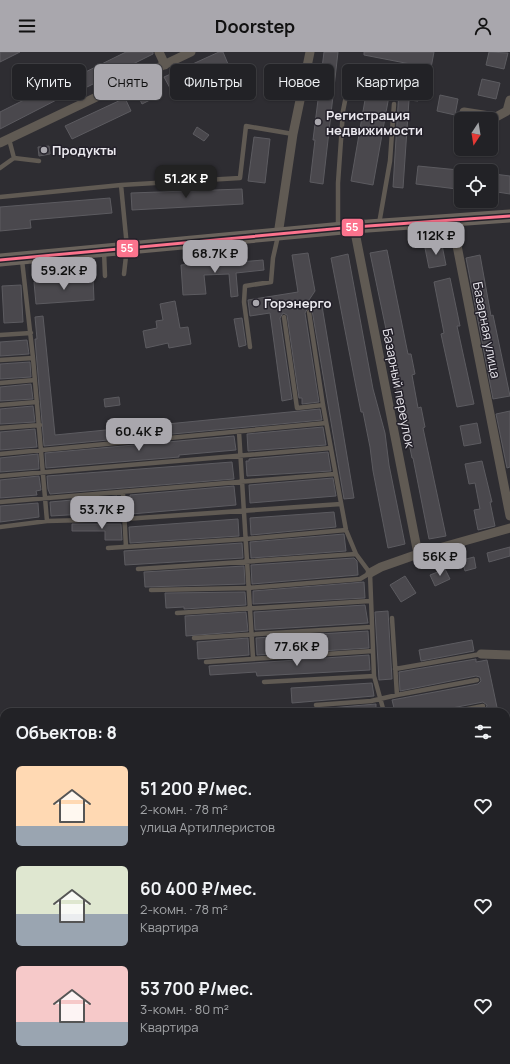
<!DOCTYPE html>
<html lang="ru">
<head>
<meta charset="utf-8">
<style>
  :root { --surface:#222226; --page:#2e2f32; --text:#f1f3f6; --muted:#a2a4a7; --line:#3f3f43; --accent:#a9a7ad }
  body { margin:0; font-family:Manrope,sans-serif; background:var(--page); color:var(--text); height:100vh; display:flex; flex-direction:column; font-size:15px; white-space:nowrap }
  * { box-sizing:border-box; margin:0 }
  p { font-size:13px; color:var(--muted) }
  .icon { flex:none; width:22px; height:22px; fill:none; stroke:currentColor; stroke-width:2; stroke-linecap:round; stroke-linejoin:round }
  .map { position:relative; flex:1; overflow:hidden }
  .side { position:absolute; left:0px; top:656px; width:510px; height:356px; display:flex; flex-direction:column; background:var(--surface); border-radius:12px 12px 0 0; box-shadow:0 1px 3px #0004,0 0 0 1px var(--line) }
  .side>* { flex:none }
  .top-card { position:absolute; left:12px; top:12px; width:486px; height:36px; display:flex; gap:8px }
  .needle { width:26px; rotate:192deg }
  .buttons { position:absolute; left:454px; top:60px; display:grid; gap:8px }
  .buttons a { display:grid; place-items:center; width:44px; height:44px; border-radius:6px; background:var(--surface); box-shadow:0 1px 3px #0004,0 0 0 1px var(--line); font-size:20px }
  .price { position:absolute; translate:-50% -34px; padding:0 9px; border-radius:8px; background:var(--accent); color:#111; font-size:13px; line-height:26px; filter:drop-shadow(0 1px 2px #0008) }
  .price::after { content:''; position:absolute; left:50%; top:24px; width:12px; height:9px; margin-left:-6px; background:inherit; clip-path:polygon(0 0,100% 0,50% 100%) }
  .price.selected { background:#222; color:#fff }
  ul { padding:0; list-style:none }
  li { display:flex; align-items:center; gap:12px; height:100px; padding:0 16px }
  li span { display:grid; place-items:center; flex:none; width:112px; height:80px; border-radius:6px; color:#555 }
  li>.icon { margin-inline-start:auto }
  span .icon { width:48px; height:48px; fill:#fffc; stroke-width:1 }
  li b { font-size:17px }
  h2 { display:flex; justify-content:space-between; align-items:center; height:48px; padding:0 16px; font-size:17px }
  .chip { padding:0 14px; border-radius:6px; background:var(--surface); box-shadow:0 1px 3px #0004,0 0 0 1px var(--line); font-size:14px; line-height:36px }
  .chip.selected { background:var(--accent); color:#111 }
  header { display:flex; justify-content:space-between; align-items:center; height:52px; padding:0 16px; background:var(--accent); color:#111; font-size:18px; font-weight:700 }
  .map>svg:first-child { display:block }
  .building { fill:#4a484d; stroke:#5c5b60 }
  .lines { fill:none; stroke-linecap:round; stroke-linejoin:round }
  .lane { stroke:#605a53; stroke-width:4.5 }
  .street { stroke:#605a53; stroke-width:9 }
  .secondary { stroke:#6a635c; stroke-width:13 }
  .bus-1-casing { stroke:#24212a; stroke-width:6 }
  .bus-1 { stroke:#fc738d; stroke-width:3 }
  .poi-dot { fill:#a9a7ad; stroke:#24212a; stroke-width:1.5 }
  .labels { text-anchor:middle; stroke-width:3; stroke-linejoin:round; paint-order:stroke }
  .poi-label { font-size:13px; font-weight:bold; fill:#ebe9ef; stroke:#24212a; text-anchor:start }
  .street-label { font-size:13px; fill:#ebe9ef; stroke:#24212a }
  .line-badge { stroke:#24212a; stroke-width:1.5 }
  .badge-label { font-size:11px; text-anchor:middle; font-weight:bold; fill:#fff }
</style>
</head>
<body>
<header><svg class="icon" aria-label="menu" viewBox="0 0 24 24"><path d="M4 6h16M4 12h16M4 18h16"/></svg>Doorstep<svg class="icon" aria-label="person" viewBox="0 0 24 24"><circle cx="12" cy="8" r="4"/><path d="M4 21q1-7 8-7t8 7"/></svg></header>
<div class="map">
<svg width="510" height="1012" viewBox="0 0 510 1012">
  <rect width="100%" height="100%" fill="#2e2d32"/>
  <!-- building -->
  <path class="building" d="M0,0H20L0,10Z
    M126,0H153V2L69,44L68,42L0,77V60L52,34L53,36Z
    M219,0H223L228,12L171,38L164,25Z
    M324,0H338L323,132L310,130L315,88H313Z
    M364,0H434L431,16L364,3Z
    M489,0L508,1L504,17L486,13Z
    M275,14H293L294,27L275,28Z
    M370,19L391,23L390,27H392L373,133L351,129Z
    M482,27L500,31L496,47L478,43Z
    M150,32L156,45L142,52L136,39Z
    M399,38L419,40L418,49L409,48L403,136L393,135Z
    M440,43L458,47L455,63L437,59Z
    M125,46L131,59L72,87L65,74Z
    M197,75L209,83L204,89L193,82Z
    M254,85L270,87L265,131L248,129Z
    M49,94L50,102L39,104L38,95Z
    M418,114L459,118L457,137L416,132Z
    M494,122L510,124V142L491,139Z
    M242,137L243,152L132,158L131,141Z
    M110,146L112,161L30,168L31,176L0,179V155Z
    M442,193L446,213L429,216L425,196Z
    M387,198L408,302H411L415,322L412,323L418,356L421,355L425,375L423,376L446,484L429,487L413,406H412L408,386H410L403,353L400,354L396,333H399L393,301H391L370,201Z
    M308,201L315,239L303,257L322,254L354,446L344,447L312,258L308,256L305,261L319,350L302,352V346H299L287,263L283,261L280,266L292,347L282,349L270,261L250,264L248,248L298,240L292,203Z
    M348,202L373,337L385,381L389,413L405,492L388,496L373,419L370,395L363,360H361L356,335L331,206Z
    M480,203L491,264L493,263L510,344L493,347L466,206Z
    M217,206V212L263,208L264,218L236,221L238,244L231,245L229,222L204,223L206,242L183,243L181,213L203,211V207Z
    M93,225L94,248L36,252L34,230Z
    M450,226L460,274H457L474,352L457,355L441,282L444,281L434,230Z
    M21,233L23,270L4,271L2,234Z
    M175,249L180,276L188,275L191,292L169,296L168,291L146,296L143,279L157,276L156,269L163,268L160,252Z
    M43,264L55,383L320,357L322,368L44,394L35,287H37L35,265Z
    M242,266L246,293L239,295L234,267Z
    M27,288L29,302L0,304V290Z
    M30,310L31,325L0,327V312Z
    M31,332L33,347L0,349V335Z
    M119,345L120,353L105,355L104,347Z
    M33,354L35,370L0,372V357Z
    M510,359V415L507,416L496,362Z
    M477,371L481,391L464,394L460,374Z
    M323,375L326,393L248,399L247,382Z
    M35,377L37,395L0,398V380Z
    M234,384L236,398L179,403V405L46,416L45,401Z
    M328,400L331,419L247,424L246,409H249V407Z
    M38,402L39,417L0,420V406Z
    M482,409L492,450H490L495,474L478,478L474,458L480,457L475,431L469,432L465,412Z
    M232,410L234,427L50,442L48,437L47,424Z
    M39,424L41,438L36,439L37,443L0,446V428Z
    M333,426L336,444L250,451L249,433Z
    M234,434L236,453L131,462L130,443Z
    M117,444L118,460L51,464L50,450Z
    M38,451L39,465L0,470V454Z
    M334,460L336,475L251,483L250,466Z
    M238,467L239,484L130,491L129,475Z
    M72,472H121L122,488H105V479H72Z
    M344,482L346,499L251,506L250,490Z
    M242,491L243,506L125,513L124,499Z
    M510,495V504L489,510L487,501Z
    M474,505L476,516L465,519L462,508Z
    M354,506L357,509L358,523L252,532L251,513Z
    M244,514L245,532L145,535L144,520Z
    M445,517L450,527L435,534L430,523Z
    M405,524L416,541L401,550L390,533Z
    M364,530L365,546L253,552V539Z
    M245,540L246,553L184,557V555L166,556L165,541Z
    M365,553L368,571L255,578L254,560Z
    M388,559L392,627L379,628L375,560Z
    M246,560L248,579L186,584L185,564Z
    M368,579L369,596L257,603L256,586Z
    M248,586L249,603L198,607L197,590Z
    M472,588L474,599L421,609L419,598Z
    M369,603L370,618L257,624L256,620L210,623L209,614Z
    M476,607V610L487,608L498,660H472L486,657L487,653L483,650L452,656L449,660H446V658L435,660H395L392,648L478,632L481,629L480,625L476,624L400,639L399,620Z
    M372,631L374,644L292,651L291,636Z
    M376,652V660H330V656Z"/>
  <g class="lines">
    <!-- lane -->
    <path class="lane" d="M9,87L14,106L39,109
      M0,116L14,106
      M121,133L127,195L124,222
      M0,145L121,133L240,126L246,74L293,82
      M379,172L390,109L394,52
      M338,175V131L343,59L351,19
      M104,199L105,224
      M22,208L33,306L47,469
      M309,260L323,353L346,478L356,502L370,521L374,624L384,660
      M284,265L297,356L323,353
      M0,283L31,281
      M250,295L244,250L245,234L271,230L273,206L278,184
      M0,308L33,306
      M0,331L35,328
      M0,353L37,350
      M0,376L40,373
      M239,380L253,606
      M0,402L326,371
      M0,424L331,396
      M123,441L126,495
      M0,450L335,422
      M0,475L47,469L124,467L341,452
      M108,496L246,487L346,478
      M138,517L356,502
      M151,538L248,536L360,527L370,521
      M177,561L370,549
      M392,566L397,643
      M194,586L371,575
      M206,610L373,599
      M395,617L481,602
      M264,630L374,624
      M316,653L371,649L397,643L477,628
      M453,660L483,654
      M491,1008L492,1012"/>
    <!-- street -->
    <path class="street" d="M159,0L165,13
      M464,60L496,65L507,59L510,48
      M0,91L191,0
      M452,168L510,464
      M354,175L418,502
      M278,183L293,82L310,0
      M370,521L381,515L418,502L510,476
      M481,602L510,603"/>
    <!-- secondary -->
    <path class="secondary" d="M0,208L354,175L510,164"/>
    <defs>
      <path id="bus-1" d="M0,208L354,175L510,164"/>
    </defs>
    <!-- bus-1 casing -->
    <use href="#bus-1" class="bus-1-casing"/>
    <!-- bus-1 -->
    <use href="#bus-1" class="bus-1"/>
  </g>
  <!-- markers -->
  <g class="poi-dot">
    <circle cx="318" cy="70" r="4"/>
    <circle cx="44" cy="98" r="4"/>
    <circle cx="256" cy="251" r="4"/>
  </g>
  <g class="labels">
    <!-- poi labels -->
    <g class="poi-label">
      <text x="326" y="68">Регистрация<tspan x="326" dy="15">недвижимости</tspan></text>
      <text x="52" y="103">Продукты</text>
      <text x="264" y="256">Горэнерго</text>
    </g>
    <!-- street labels -->
    <g class="street-label">
      <text transform="translate(487 278) rotate(79)" y="5">Базарная улица</text>
      <text transform="translate(399 336) rotate(79)" y="5">Базарный переулок</text>
    </g>
  </g>
  <g class="line-badge">
    <rect x="341" y="166" width="23" height="19" rx="4" fill="#fc738d"/>
    <rect x="116" y="187" width="23" height="19" rx="4" fill="#fc738d"/>
  </g>
  <g class="badge-label">
    <text x="352" y="179">55</text>
    <text x="127" y="200">55</text>
  </g>
</svg>
<div class="buttons">
<a><svg class="needle" viewBox="-14 -14 28 28"><path d="M0-13l5 13h-10z" fill="#e53935"/><path d="M0 13l5-13h-10z" fill="#a2a4a7"/></svg></a>
<a><svg class="icon" aria-label="locate" viewBox="0 0 24 24"><circle cx="12" cy="12" r="6"/><path d="M12 2v4M12 18v4M2 12h4M18 12h4"/></svg></a>
</div>
<b class="price selected" style="left:186px;top:147px">51.2K ₽</b>
<b class="price" style="left:436px;top:204px">112K ₽</b>
<b class="price" style="left:215px;top:222px">68.7K ₽</b>
<b class="price" style="left:64px;top:239px">59.2K ₽</b>
<b class="price" style="left:139px;top:400px">60.4K ₽</b>
<b class="price" style="left:102px;top:478px">53.7K ₽</b>
<b class="price" style="left:440px;top:525px">56K ₽</b>
<b class="price" style="left:297px;top:615px">77.6K ₽</b>
<div class="top-card">
<a class="chip">Купить</a>
<a class="chip selected">Снять</a>
<a class="chip">Фильтры</a>
<a class="chip">Новое</a>
<a class="chip">Квартира</a>
</div>
<section class="side">
<h2>Объектов: 8<svg class="icon" aria-label="filters" viewBox="0 0 24 24"><path d="M4 7h16M4 17h16"/><circle cx="9" cy="7" r="2"/><circle cx="15" cy="17" r="2"/></svg></h2>
<ul>
<li><span style="background:linear-gradient(#ffd9b3 75%,#9aa5b1 0)"><svg class="icon" aria-label="home" viewBox="0 0 24 24"><path d="M3 11l9-7 9 7M6 9v11h12V9"/></svg></span><div><b>51 200 ₽/мес.</b><p>2-комн. · 78 m²</p><p>улица Артиллеристов</p></div><svg class="icon" aria-label="heart" viewBox="0 0 24 24"><path d="M12 20l-8-8c-3-5 5-10 8-4 3-6 11-1 8 4z"/></svg></li>
<li><span style="background:linear-gradient(#dfe7d0 60%,#9aa5b1 0)"><svg class="icon" aria-label="home" viewBox="0 0 24 24"><path d="M3 11l9-7 9 7M6 9v11h12V9"/></svg></span><div><b>60 400 ₽/мес.</b><p>2-комн. · 78 m²</p><p>Квартира</p></div><svg class="icon" aria-label="heart" viewBox="0 0 24 24"><path d="M12 20l-8-8c-3-5 5-10 8-4 3-6 11-1 8 4z"/></svg></li>
<li><span style="background:linear-gradient(#f6c9c9 70%,#9aa5b1 0)"><svg class="icon" aria-label="home" viewBox="0 0 24 24"><path d="M3 11l9-7 9 7M6 9v11h12V9"/></svg></span><div><b>53 700 ₽/мес.</b><p>3-комн. · 80 m²</p><p>Квартира</p></div><svg class="icon" aria-label="heart" viewBox="0 0 24 24"><path d="M12 20l-8-8c-3-5 5-10 8-4 3-6 11-1 8 4z"/></svg></li>
</ul>
</section>
</div>
</body>
</html>
